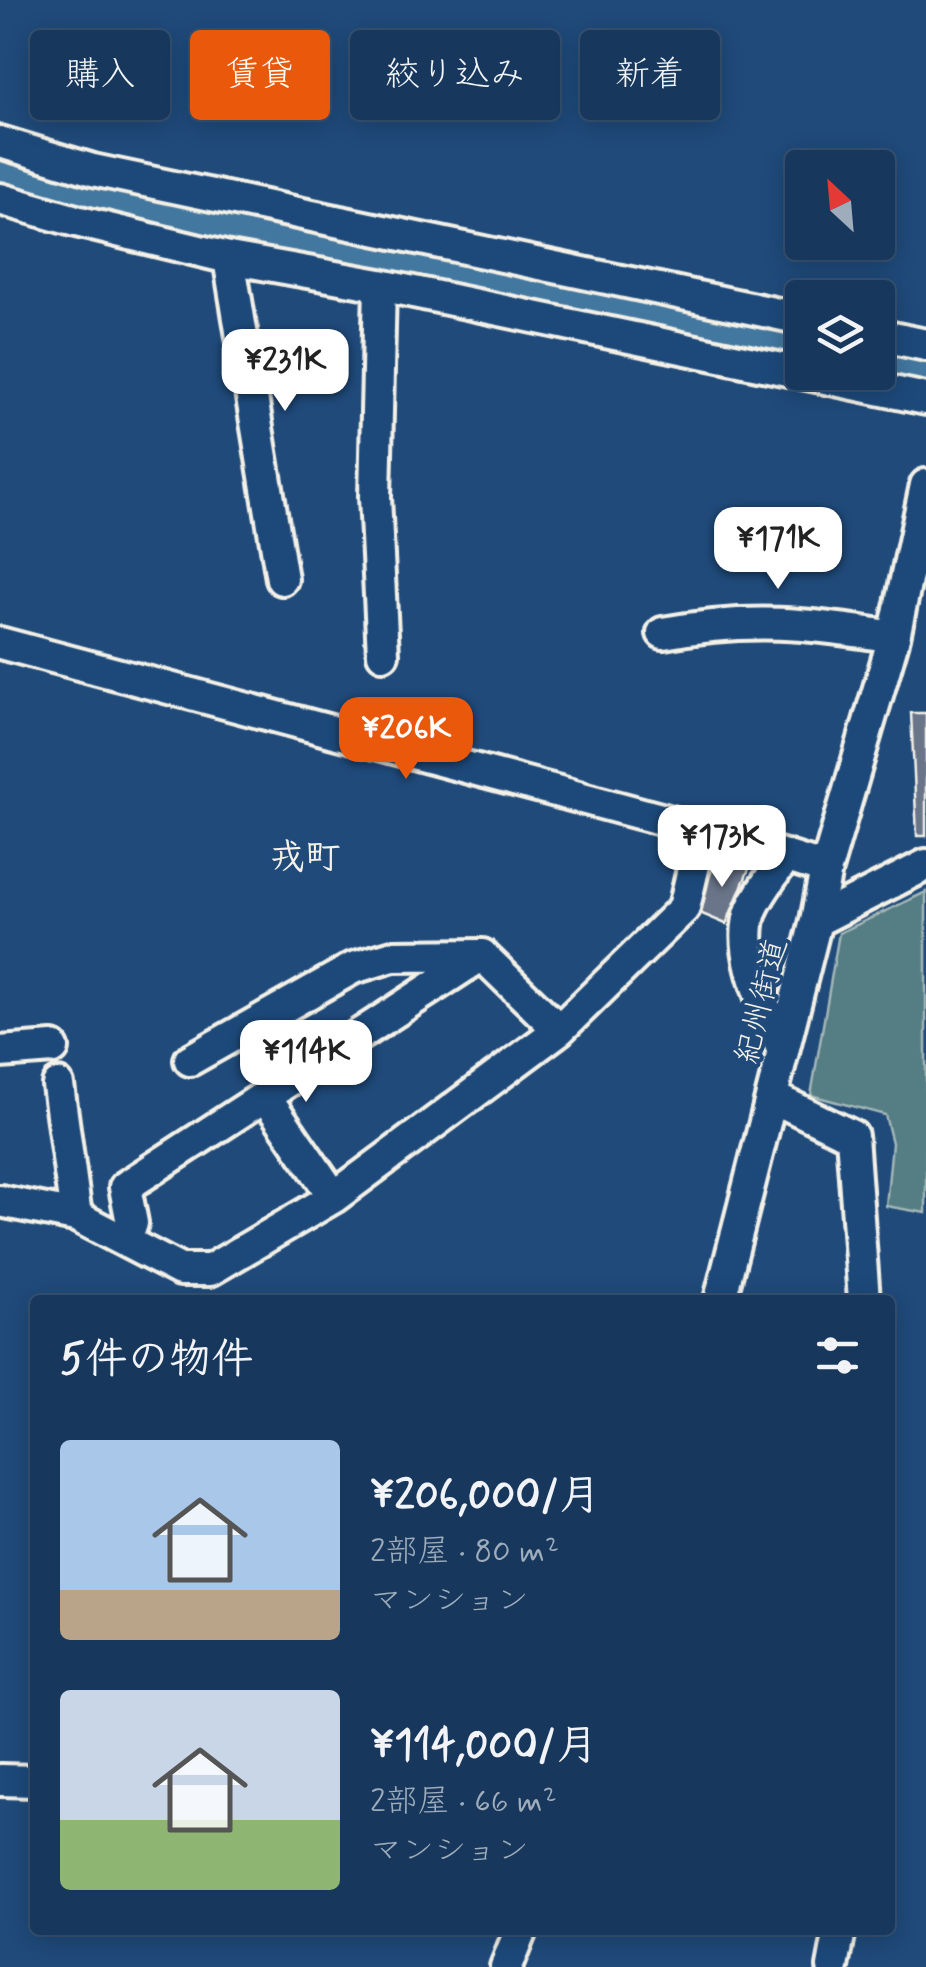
<!DOCTYPE html>
<html lang="ja">
<head>
<meta charset="utf-8">
<style>
  :root { --surface:#17385c; --page:#203f62; --text:#f1f3f6; --muted:#9eacbb; --line:#365272; --accent:#ea580c }
  body { margin:0; font-family:Mynerve,"Klee One",sans-serif; background:var(--page); color:var(--text); height:100vh; display:flex; flex-direction:column; font-size:38px; white-space:nowrap }
  * { box-sizing:border-box; margin:0 }
  p { font-size:32px; color:var(--muted) }
  .icon { flex:none; width:55px; height:55px; fill:none; stroke:currentColor; stroke-width:2; stroke-linecap:round; stroke-linejoin:round }
  .map { position:relative; flex:1; overflow:hidden }
  .sheet { position:absolute; left:30px; top:1295px; width:865px; height:640px; display:flex; flex-direction:column; background:var(--surface); border-radius:10px; box-shadow:0 5px 25px #0003,0 0 0 2px var(--line) }
  .sheet>* { flex:none }
  .top-card { position:absolute; left:30px; top:30px; width:868px; height:90px; display:flex; gap:20px }
  .needle { width:65px; rotate:334deg }
  .buttons { position:absolute; left:785px; top:150px; display:grid; gap:20px }
  .buttons a { display:grid; place-items:center; width:110px; height:110px; border-radius:10px; background:var(--surface); box-shadow:0 5px 25px #0003,0 0 0 2px var(--line); font-size:50px }
  .price { position:absolute; translate:-50% -85px; padding:0 22px; border-radius:20px; background:#fff; color:#222; font-size:32px; line-height:65px; filter:drop-shadow(0 2px 5px #0008) }
  .price::after { content:''; position:absolute; left:50%; top:60px; width:30px; height:22px; margin-left:-15px; background:inherit; clip-path:polygon(0 0,100% 0,50% 100%) }
  .price.on { background:var(--accent); color:#fff }
  ul { padding:0; list-style:none }
  li { display:flex; align-items:center; gap:30px; height:250px; padding:0 30px }
  li span { display:grid; place-items:center; flex:none; width:280px; height:200px; border-radius:10px; color:#555 }
  li>.icon { margin-inline-start:auto }
  span .icon { width:120px; height:120px; fill:#fffc; stroke-width:1 }
  li b { font-size:42px }
  h2 { display:flex; justify-content:space-between; align-items:center; height:120px; padding:0 30px; font-size:42px }
  .chip { padding:0 35px; border-radius:10px; background:var(--surface); box-shadow:0 5px 25px #0003,0 0 0 2px var(--line); font-size:35px; line-height:90px }
  .chip.on { background:var(--accent); color:#fff }
  .map>svg:first-child { display:block }
  .green { fill:#557d84; stroke:#a4b7b6; stroke-width:2.5 }
  .lines { fill:none; stroke-linecap:round; stroke-linejoin:round }
  .river { stroke:#4377a0; stroke-width:60 }
  .building { fill:#6a748a; stroke:#f4f1e8; stroke-width:2.5 }
  .minor-casing { stroke:#f4f1e8; stroke-width:38 }
  .minor { stroke:#1f4a7a; stroke-width:30 }
  .labels { text-anchor:middle; stroke-width:8; stroke-linejoin:round; paint-order:stroke }
  .street-label { font-size:32px; fill:#f4f1e8; stroke:#1f4a7a }
  .neighbourhood-label { font-size:35px; font-weight:bold; fill:#f4f1e8; stroke:#1f4a7a }
</style>
</head>
<body>
<div class="map">
<svg width="926" height="1967" viewBox="0 0 926 1967">
  <rect width="100%" height="100%" fill="#1f4a7a"/>
  <filter id="ink" filterUnits="userSpaceOnUse"><feTurbulence type="fractalNoise" baseFrequency=".01" numOctaves="2"/><feDisplacementMap in="SourceGraphic" scale="20" xChannelSelector="R" yChannelSelector="G"/><feConvolveMatrix kernelMatrix="1 2 1 2 8 2 1 2 1" color-interpolation-filters="sRGB"/></filter>
  <g filter="url(#ink)">
    <!-- green -->
    <path class="green" d="M926,892V1213L886,1206L892,1143L885,1115L811,1095L839,933Z"/>
    <g class="lines">
      <!-- river -->
      <path class="river" d="M0,168L168,211L802,349
        M878,365L926,375"/>
    </g>
    <!-- building -->
    <path class="building" d="M911,713H926V836H917Z
      M718,856L749,869L726,924L695,911Z"/>
    <g class="lines">
      <defs>
        <path id="minor" d="M0,142L93,170L802,319
          M0,199L76,221L229,258L380,285L926,399
          M229,258L282,579
          M380,285L375,497L383,654
          M878,335L926,345
          M663,633C749,617 809,623 894,637
          M0,643L702,830L826,869
          M816,921L926,865
          M0,1052L53,1048
          M783,1052C768,1013 735,951 752,909C760,891 775,873 786,856
          M190,1060L353,968L393,956L482,955L559,1030
          M58,1085L76,1216
          M265,1096L334,1197
          M772,1097L852,1136L864,1300
          M0,1201L76,1216L180,1270H210L334,1197L559,1030L684,908L702,830
          M126,1241L132,1223L125,1187L482,955
          M720,1300L816,921L826,869L894,637L926,485
          M0,1780L35,1781
          M506,1967L521,1930
          M833,1967L840,1930"/>
      </defs>
      <!-- minor casing -->
      <use href="#minor" class="minor-casing"/>
      <!-- minor -->
      <use href="#minor" class="minor"/>
    </g>
  </g>
  <g class="labels">
    <!-- street labels -->
    <g class="street-label">
      <text transform="translate(760 1001) rotate(-76)" y="11">紀州街道</text>
    </g>
    <!-- neighbourhood labels -->
    <g class="neighbourhood-label">
      <text x="305" y="868">戎町</text>
    </g>
  </g>
</svg>
<div class="buttons">
<a><svg class="needle" viewBox="-14 -14 28 28"><path d="M0-13l5 13h-10z" fill="#e53935"/><path d="M0 13l5-13h-10z" fill="#9eacbb"/></svg></a>
<a><svg class="icon" aria-label="layers" viewBox="0 0 24 24"><path d="M12 4l9 5-9 5-9-5zM3 14l9 5 9-5"/></svg></a>
</div>
<b class="price" style="left:285px;top:414px">¥231K</b>
<b class="price" style="left:778px;top:592px">¥171K</b>
<b class="price on" style="left:406px;top:782px">¥206K</b>
<b class="price" style="left:722px;top:890px">¥173K</b>
<b class="price" style="left:306px;top:1105px">¥114K</b>
<div class="top-card">
<a class="chip">購入</a>
<a class="chip on">賃貸</a>
<a class="chip">絞り込み</a>
<a class="chip">新着</a>
</div>
<section class="sheet">
<h2>5件の物件<svg class="icon" aria-label="filters" viewBox="0 0 24 24"><path d="M4 7h16M4 17h16"/><circle cx="9" cy="7" r="2"/><circle cx="15" cy="17" r="2"/></svg></h2>
<ul>
<li><span style="background:linear-gradient(#a9c7e8 75%,#b9a48a 0)"><svg class="icon" aria-label="home" viewBox="0 0 24 24"><path d="M3 11l9-7 9 7M6 9v11h12V9"/></svg></span><div><b>¥206,000/月</b><p>2部屋 · 80 m²</p><p>マンション</p></div></li>
<li><span style="background:linear-gradient(#c9d6e8 65%,#8fb573 0)"><svg class="icon" aria-label="home" viewBox="0 0 24 24"><path d="M3 11l9-7 9 7M6 9v11h12V9"/></svg></span><div><b>¥114,000/月</b><p>2部屋 · 66 m²</p><p>マンション</p></div></li>
</ul>
</section>
</div>
</body>
</html>
